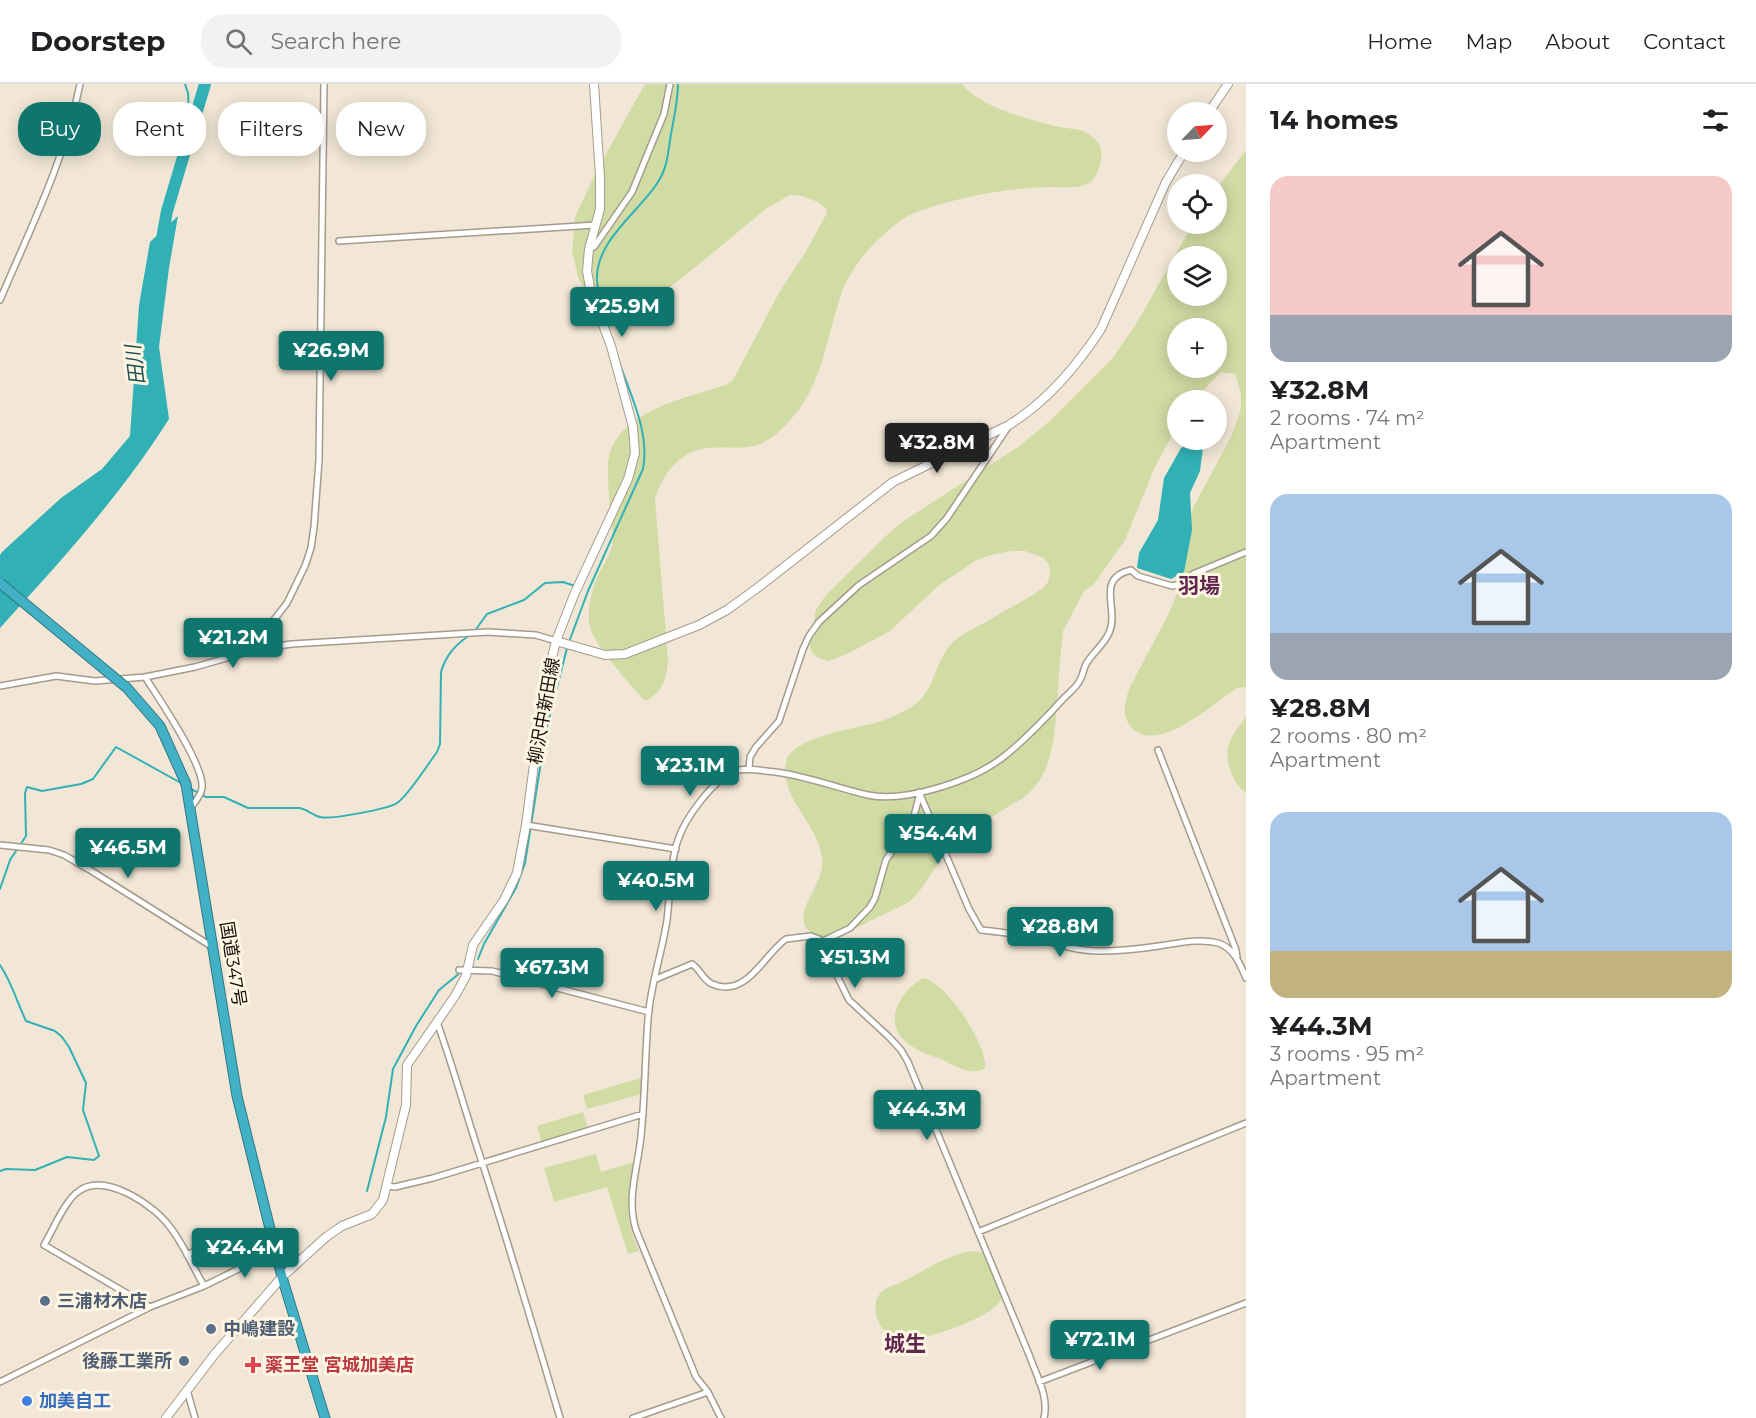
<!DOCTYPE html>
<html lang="en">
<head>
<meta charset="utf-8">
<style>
  :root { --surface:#fff; --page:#f2f2f2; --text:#202124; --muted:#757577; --line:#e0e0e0; --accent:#0f766e }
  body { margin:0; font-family:Montserrat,"Noto Sans JP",sans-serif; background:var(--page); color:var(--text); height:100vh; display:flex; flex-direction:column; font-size:22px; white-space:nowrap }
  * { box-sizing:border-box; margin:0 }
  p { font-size:20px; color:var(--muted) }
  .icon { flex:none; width:33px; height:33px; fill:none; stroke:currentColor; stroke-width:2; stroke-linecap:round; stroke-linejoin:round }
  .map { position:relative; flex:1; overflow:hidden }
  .sheet { display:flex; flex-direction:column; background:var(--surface); width:510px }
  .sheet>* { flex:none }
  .banner { position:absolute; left:18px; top:18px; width:570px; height:54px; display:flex; gap:12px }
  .needle { width:39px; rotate:65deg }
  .tools { position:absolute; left:1167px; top:18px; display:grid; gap:12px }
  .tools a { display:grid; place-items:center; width:60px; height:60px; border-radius:50%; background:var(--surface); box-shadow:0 3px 15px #0003; font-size:30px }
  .price { position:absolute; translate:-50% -51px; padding:0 14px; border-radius:6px; background:var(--accent); color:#fff; font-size:20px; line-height:39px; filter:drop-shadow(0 2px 3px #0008) }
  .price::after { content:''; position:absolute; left:50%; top:36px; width:18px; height:14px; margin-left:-9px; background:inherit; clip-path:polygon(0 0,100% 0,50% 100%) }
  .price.selected { background:#222; color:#fff }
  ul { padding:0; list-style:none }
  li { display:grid; align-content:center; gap:12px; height:318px; padding:0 24px }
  li span { display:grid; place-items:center; height:186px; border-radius:18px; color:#555 }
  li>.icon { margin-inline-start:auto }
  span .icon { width:108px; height:108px; fill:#fffc; stroke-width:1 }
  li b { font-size:26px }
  h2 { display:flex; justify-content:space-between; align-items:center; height:72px; padding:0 24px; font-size:26px }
  .pill { padding:0 21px; border-radius:24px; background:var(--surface); box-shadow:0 3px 15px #0003; font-size:21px; line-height:54px }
  .pill.selected { background:var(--accent); color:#fff }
  header { display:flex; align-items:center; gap:36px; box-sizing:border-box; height:84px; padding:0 30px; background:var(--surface); border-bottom:2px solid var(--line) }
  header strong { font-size:28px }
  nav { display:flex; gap:33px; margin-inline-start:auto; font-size:21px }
  .search { width:420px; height:54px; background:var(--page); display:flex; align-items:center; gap:15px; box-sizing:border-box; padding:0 21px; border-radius:24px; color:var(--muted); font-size:22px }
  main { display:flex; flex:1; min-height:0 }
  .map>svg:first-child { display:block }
  .green { fill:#d1dba4; fill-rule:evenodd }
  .water { fill:#31b1b5 }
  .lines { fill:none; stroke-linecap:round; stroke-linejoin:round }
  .stream { stroke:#31b1b5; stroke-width:2 }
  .river { stroke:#31b1b5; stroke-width:12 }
  .street-casing { stroke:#a59b8b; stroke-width:8 }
  .secondary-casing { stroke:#a59b8b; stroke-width:10 }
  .highway-casing { stroke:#337984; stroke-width:11 }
  .street { stroke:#fff; stroke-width:5 }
  .secondary { stroke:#fff; stroke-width:8 }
  .highway { stroke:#43b1c5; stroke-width:9 }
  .highway-bridge-casing { stroke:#337984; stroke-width:11; stroke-linecap:butt }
  .highway-bridge { stroke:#43b1c5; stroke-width:9 }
  .service-dot { fill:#5c6f8a; stroke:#fff5e3; stroke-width:2 }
  .health-dot { fill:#e0444e; stroke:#fff5e3; stroke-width:2 }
  .shop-dot { fill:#3f7fe0; stroke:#fff5e3; stroke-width:2 }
  .labels { text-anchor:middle; stroke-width:6; stroke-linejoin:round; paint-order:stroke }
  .street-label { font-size:18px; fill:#14110b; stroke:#fff5e3 }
  .service-label { font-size:18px; font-weight:bold; fill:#4e5e75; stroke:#fff5e3; text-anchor:start }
  .health-label { font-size:18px; font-weight:bold; fill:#be3a42; stroke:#fff5e3; text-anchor:start }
  .shop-label { font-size:18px; font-weight:bold; fill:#366cbe; stroke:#fff5e3; text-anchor:start }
  .water-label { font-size:20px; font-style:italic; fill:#1d5254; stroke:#fff5e3 }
  .quarter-label { font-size:21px; font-weight:bold; fill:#61274f; stroke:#fff5e3 }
</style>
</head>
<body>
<header>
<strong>Doorstep</strong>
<div class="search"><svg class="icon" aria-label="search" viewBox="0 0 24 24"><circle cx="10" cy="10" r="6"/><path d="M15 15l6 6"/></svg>Search here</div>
<nav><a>Home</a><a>Map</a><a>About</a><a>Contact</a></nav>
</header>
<main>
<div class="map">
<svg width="1246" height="1334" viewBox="0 0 1246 1334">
  <rect width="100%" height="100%" fill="#f2e7d6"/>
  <!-- green -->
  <path class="green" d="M645,0H962C979,23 1033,37 1060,43C1067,45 1076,44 1083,47C1090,50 1100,58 1101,65C1103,75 1098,93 1090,98C1079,106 1062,103 1050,103C1005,104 959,113 917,128C902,133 891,144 880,154C863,170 847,191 840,214C828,250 823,292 800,324C789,338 777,353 760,360C741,367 721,361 702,365C676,371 662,392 655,415L668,577C666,595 664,605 648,616H644C630,600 595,562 590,543C587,531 590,514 594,502C598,486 611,474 613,456C613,451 612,444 611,438C610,422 608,405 608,388C605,329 683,315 726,301L733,296L780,207L805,169L827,129L826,124L818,118L802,112L790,111L767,124L698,181L644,223L608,226L591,216L579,196L572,168L575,133L595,90Z
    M1246,66V603L1237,604C1214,619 1157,672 1131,643C1121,631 1125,616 1130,603L1169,529L1178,507L1185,450L1194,422L1232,351L1241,324V309L1235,290L1221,288L1194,316H1178L1177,342L1154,385L1125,456L1094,500L1084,507L1063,547C1061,566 1059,586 1058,606C1055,639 1056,685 1029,709C1023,715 1014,719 1006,724C989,735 968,746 954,760C935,777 928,802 909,818L827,858C783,840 812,818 821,788C831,749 777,716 786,678C791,653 858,644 879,638C888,635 896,631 904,627C937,612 931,581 953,558C962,550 973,544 984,539C1004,527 1024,517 1043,504L1048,498L1050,490L1049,481L1044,474L1025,467H1012L991,471L975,477L938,502L890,547L849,569L829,577L819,574L813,570L810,563L816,525L826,511L886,452L899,440L1018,363L1051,336L1112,275L1136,240L1193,140H1216L1217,104ZM1178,172H1216V212H1178ZM1178,244H1216V284H1178Z
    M1246,632V709C1238,703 1233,695 1230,685C1222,661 1234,651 1246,632Z
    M923,894C946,898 988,961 985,984C972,993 956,982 943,976C933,972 922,969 913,963C880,944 897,909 923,894Z
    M644,993L642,1010L587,1025L583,1011Z
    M583,1028L588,1045L542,1059L537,1042Z
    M596,1070L601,1088L634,1078C627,1115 623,1131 639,1167L628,1170L607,1103L554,1118L544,1084Z
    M973,1167C986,1169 995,1173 999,1188C1000,1195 1004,1207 1001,1215C995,1231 945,1248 929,1252C919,1255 908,1259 898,1256C881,1250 869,1227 879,1211C884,1203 894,1202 902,1198C926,1186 946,1171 973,1167Z"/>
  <!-- water -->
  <path class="water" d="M178,132L169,184L159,263L169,335C121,411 60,478 0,544V471L2,468L61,414L102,385L130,352L139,221L150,158Z
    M1194,356H1204L1200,387L1190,409L1192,446L1184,488L1171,495L1137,484L1139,469L1158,436L1164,394L1181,364Z"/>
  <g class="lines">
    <!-- stream -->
    <path class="stream" d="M185,0L188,9L190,56
      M610,250C605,233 598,215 597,196C595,157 640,127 658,98C668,83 668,67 671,50C674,33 678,17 678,0
      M474,548L487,530L524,516L545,499L563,498L575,502
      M569,558L588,507L643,385C650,348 630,310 618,275
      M189,704L206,713H224L248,724H299C307,725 312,731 320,733C330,736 388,725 397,719C408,712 428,680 437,668L440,660L441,588C446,571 455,561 470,551
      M0,805L10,776L26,752L25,709L27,703L42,707L81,700L93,695L116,663L181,699
      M478,875L484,860L516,804L525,779L546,646L567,564
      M0,881C12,899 17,918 26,937L55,947L62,953L69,963L86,999L83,1026L99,1072L94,1076L67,1073L35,1086L6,1085L0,1087
      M367,1107L386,1033L393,985L416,942L439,906L461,888"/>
    <!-- river -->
    <path class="river" d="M161,160L167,127L205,0"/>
    <defs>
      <path id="street" d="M339,157L596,141
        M589,165L594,163L632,108L664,30L670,0
        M0,216C30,145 65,76 80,0
        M249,568L287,519L305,482L311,464L314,443L319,376L324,0
        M145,593C158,613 205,682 202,704C201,712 195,718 190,724
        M0,602L56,592L95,597L145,593L195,583L262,564L292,560L488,548L536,551L556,557
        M1158,666L1236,866L1237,873
        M749,685L750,673L756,663L779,637L803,565L809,552L819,538L859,501L931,452L947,434L1008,343
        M919,708L969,825L981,846C999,848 1018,850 1036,854C1057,860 1076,867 1099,867C1118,867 1139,865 1159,862C1178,859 1199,854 1218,859C1234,864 1240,880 1246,894
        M526,741L676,765
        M0,761L49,766L64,771L90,786L211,862
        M821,858L850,844L870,823L875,814L886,776L913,736L919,713
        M459,886L492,887L649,928
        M656,895L692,880C700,885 703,896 712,900C747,915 764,870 786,855L811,852L819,855L849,916L889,953L901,966L908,978L1030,1273C1037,1293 1049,1313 1044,1334
        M437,938C454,985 467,1034 483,1081C510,1165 535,1249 560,1334
        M386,1102L395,1103L433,1094L643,1030
        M978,1148L1246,1039
        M187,1171L221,1154L228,1155L244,1183
        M150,1223L44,1161C53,1146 65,1116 79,1107C105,1088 154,1121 170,1143C184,1161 193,1183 204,1202
        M0,1298L150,1223L204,1202L275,1167
        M1039,1298L1246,1219
        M187,1306L195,1334
        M633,1334L708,1308
        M721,1334L708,1308L696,1293L636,1146C626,1114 638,1084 641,1052C645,1013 645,974 648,935C650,903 662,869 667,836C670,812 670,778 678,756C685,734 713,696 735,687C747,683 762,687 775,688C807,692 837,704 868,711C904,719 972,697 1002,674C1024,657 1044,636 1063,615C1069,609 1077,603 1080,596C1084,590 1083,583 1088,577C1094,568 1104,560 1109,549C1120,525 1094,495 1131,486L1138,492L1172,502L1180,500L1193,490L1246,468"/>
      <path id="secondary" d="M1209,28L1228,0
        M556,557L605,571L625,570L699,541L727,526L760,502L893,398L1009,341C1046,318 1077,282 1101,245L1166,98L1184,68
        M166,1334L214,1271L282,1193L326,1153L342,1142L372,1130L383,1116L406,1021L407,981L455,912L466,892L473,861L504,816L517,789L526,741L543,612L556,557L574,511L628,395L635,369L633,343L611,262L591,209L587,187L589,165L600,125V93L594,0"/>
      <path id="highway" d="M186,700L237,1012L282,1193L325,1334"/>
    </defs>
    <!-- street casing -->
    <use href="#street" class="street-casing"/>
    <!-- secondary casing -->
    <use href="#secondary" class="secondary-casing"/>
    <!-- highway casing -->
    <use href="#highway" class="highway-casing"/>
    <!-- street -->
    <use href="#street" class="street"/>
    <!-- secondary -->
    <use href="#secondary" class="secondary"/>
    <!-- highway -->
    <use href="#highway" class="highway"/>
    <defs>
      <path id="highway-bridge" d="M0,499L127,604L160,642L186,700"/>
    </defs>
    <!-- highway-bridge casing -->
    <use href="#highway-bridge" class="highway-bridge-casing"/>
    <!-- highway-bridge -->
    <use href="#highway-bridge" class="highway-bridge"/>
  </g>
  <!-- markers -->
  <g class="service-dot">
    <circle cx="45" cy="1217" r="6"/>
    <circle cx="211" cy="1245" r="6"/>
    <circle cx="184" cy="1277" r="6"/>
  </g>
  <path class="health-dot" d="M250 1272h6v6h6v6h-6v6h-6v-6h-6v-6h6z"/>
  <circle class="shop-dot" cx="27" cy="1317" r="6"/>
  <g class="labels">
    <!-- street labels -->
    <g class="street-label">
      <text transform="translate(544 627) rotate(-80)" y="6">柳沢中新田線</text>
      <text transform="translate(233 880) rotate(81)" y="6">国道347号</text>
    </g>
    <!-- service labels -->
    <g class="service-label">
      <text x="57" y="1223">三浦材木店</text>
      <text x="223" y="1251">中嶋建設</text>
      <text x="172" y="1283" text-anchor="end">後藤工業所</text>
    </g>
    <!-- health labels -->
    <g class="health-label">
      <text x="265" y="1287">薬王堂 宮城加美店</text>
    </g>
    <!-- shop labels -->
    <g class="shop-label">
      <text x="39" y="1323">加美自工</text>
    </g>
    <!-- water labels -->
    <g class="water-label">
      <text transform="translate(135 281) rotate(-97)" y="7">田川</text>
    </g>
    <!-- quarter labels -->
    <g class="quarter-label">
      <text x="1199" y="509">羽場</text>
      <text x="905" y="1267">城生</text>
    </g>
  </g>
</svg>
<div class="tools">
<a><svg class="needle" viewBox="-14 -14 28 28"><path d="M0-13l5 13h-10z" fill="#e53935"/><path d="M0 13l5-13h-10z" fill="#757577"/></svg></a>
<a><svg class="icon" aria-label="locate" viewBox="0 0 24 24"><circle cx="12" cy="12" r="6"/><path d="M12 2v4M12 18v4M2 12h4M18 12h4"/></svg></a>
<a><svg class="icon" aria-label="layers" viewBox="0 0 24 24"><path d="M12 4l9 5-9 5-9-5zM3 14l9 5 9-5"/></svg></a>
<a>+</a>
<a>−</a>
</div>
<b class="price" style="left:622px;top:254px">¥25.9M</b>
<b class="price" style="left:331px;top:298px">¥26.9M</b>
<b class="price selected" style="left:937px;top:390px">¥32.8M</b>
<b class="price" style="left:233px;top:585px">¥21.2M</b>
<b class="price" style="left:690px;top:713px">¥23.1M</b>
<b class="price" style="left:938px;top:781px">¥54.4M</b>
<b class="price" style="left:128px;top:795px">¥46.5M</b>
<b class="price" style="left:656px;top:828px">¥40.5M</b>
<b class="price" style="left:1060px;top:874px">¥28.8M</b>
<b class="price" style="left:855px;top:905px">¥51.3M</b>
<b class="price" style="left:552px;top:915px">¥67.3M</b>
<b class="price" style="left:927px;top:1057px">¥44.3M</b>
<b class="price" style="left:245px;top:1195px">¥24.4M</b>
<b class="price" style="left:1100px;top:1287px">¥72.1M</b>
<div class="banner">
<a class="pill selected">Buy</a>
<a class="pill">Rent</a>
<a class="pill">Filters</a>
<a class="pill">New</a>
</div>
</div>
<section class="sheet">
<h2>14 homes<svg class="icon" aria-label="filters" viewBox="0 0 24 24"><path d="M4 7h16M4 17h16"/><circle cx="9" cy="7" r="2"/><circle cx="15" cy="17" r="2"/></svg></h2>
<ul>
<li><span style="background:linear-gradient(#f6c9c9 75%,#9aa5b1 0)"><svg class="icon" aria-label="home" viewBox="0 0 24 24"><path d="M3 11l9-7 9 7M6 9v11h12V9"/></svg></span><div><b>¥32.8M</b><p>2 rooms · 74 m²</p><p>Apartment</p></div></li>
<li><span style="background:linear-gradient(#a9c7e8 75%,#9aa5b1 0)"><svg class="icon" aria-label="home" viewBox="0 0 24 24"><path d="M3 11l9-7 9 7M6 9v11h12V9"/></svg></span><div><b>¥28.8M</b><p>2 rooms · 80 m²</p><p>Apartment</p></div></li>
<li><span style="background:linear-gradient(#a9c7e8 75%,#c2b280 0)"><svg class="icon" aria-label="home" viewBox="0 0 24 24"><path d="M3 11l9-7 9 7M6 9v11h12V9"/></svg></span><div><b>¥44.3M</b><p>3 rooms · 95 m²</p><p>Apartment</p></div></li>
</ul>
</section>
</main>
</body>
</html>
